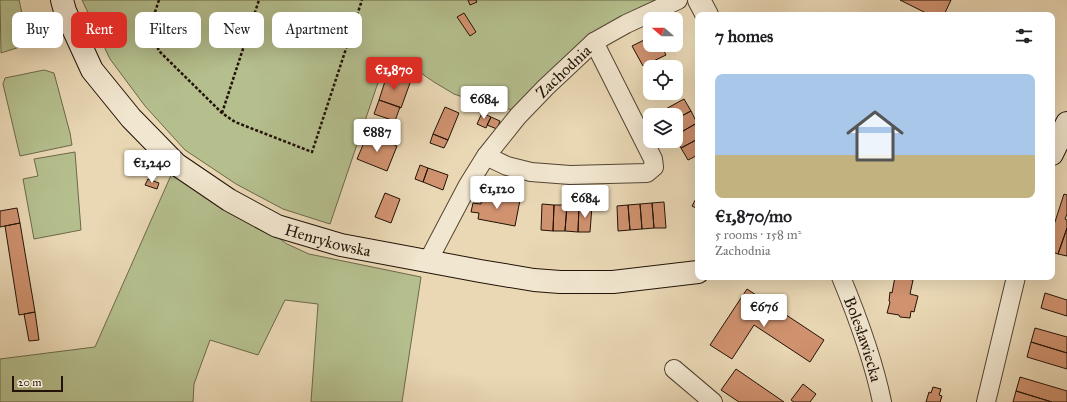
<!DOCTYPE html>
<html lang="en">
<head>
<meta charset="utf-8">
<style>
  :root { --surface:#fff; --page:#f2f2f2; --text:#202124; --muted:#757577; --line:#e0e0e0; --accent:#d93025 }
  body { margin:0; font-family:"IM FELL Great Primer",serif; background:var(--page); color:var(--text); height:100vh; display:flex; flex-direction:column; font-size:15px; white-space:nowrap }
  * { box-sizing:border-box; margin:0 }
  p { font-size:13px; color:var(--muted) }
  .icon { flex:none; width:22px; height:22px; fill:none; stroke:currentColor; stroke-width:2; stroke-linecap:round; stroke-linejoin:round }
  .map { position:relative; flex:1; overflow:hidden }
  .drawer { position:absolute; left:695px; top:12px; width:360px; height:268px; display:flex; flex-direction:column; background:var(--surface); border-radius:8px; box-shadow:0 4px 16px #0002 }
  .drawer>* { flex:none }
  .banner { position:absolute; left:12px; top:12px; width:380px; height:36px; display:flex; gap:8px }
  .needle { width:26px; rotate:290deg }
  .buttons { position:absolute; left:643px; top:12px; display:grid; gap:8px }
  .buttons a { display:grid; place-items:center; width:40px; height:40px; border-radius:8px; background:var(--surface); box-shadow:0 4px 16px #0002; font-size:20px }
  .scale { position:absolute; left:12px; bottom:10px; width:51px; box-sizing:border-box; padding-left:4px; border:2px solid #221207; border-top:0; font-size:11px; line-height:14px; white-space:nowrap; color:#221207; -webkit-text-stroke:3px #f1e6cf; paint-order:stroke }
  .price { position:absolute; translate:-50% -34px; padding:0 9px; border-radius:4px; background:#fff; color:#222; font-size:13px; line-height:26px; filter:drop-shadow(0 1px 2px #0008) }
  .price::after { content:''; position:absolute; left:50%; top:24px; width:12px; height:9px; margin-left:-6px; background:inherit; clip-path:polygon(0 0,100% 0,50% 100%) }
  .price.current { background:var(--accent); color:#fff }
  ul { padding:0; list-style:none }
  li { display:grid; align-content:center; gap:8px; height:212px; padding:0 20px }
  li+li { border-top:1px solid var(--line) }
  li span { display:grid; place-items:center; height:124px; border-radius:8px; color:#555 }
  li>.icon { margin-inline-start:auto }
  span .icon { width:72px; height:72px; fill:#fffc; stroke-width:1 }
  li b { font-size:17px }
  h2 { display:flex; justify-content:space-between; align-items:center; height:48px; padding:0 20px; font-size:17px }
  .tag { padding:0 14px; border-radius:8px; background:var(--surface); box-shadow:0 4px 16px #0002; font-size:14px; line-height:36px }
  .tag.current { background:var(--accent); color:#fff }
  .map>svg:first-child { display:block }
  .green { fill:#b5bf8e; stroke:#6c684a }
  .building { fill:#d0926f; stroke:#221207 }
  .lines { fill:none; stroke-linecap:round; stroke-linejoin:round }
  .minor-casing { stroke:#544432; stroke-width:20 }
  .tertiary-casing { stroke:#544432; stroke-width:24 }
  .secondary-casing { stroke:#221207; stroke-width:24 }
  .path { stroke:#221207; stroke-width:2.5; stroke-dasharray:3 2; stroke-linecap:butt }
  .minor { stroke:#f1e6cf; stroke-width:18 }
  .tertiary { stroke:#f1e6cf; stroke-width:22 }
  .secondary { stroke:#f1e6cf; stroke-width:22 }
  .labels { text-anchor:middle; stroke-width:4; stroke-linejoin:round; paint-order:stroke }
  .street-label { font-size:16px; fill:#221207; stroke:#f1e6cf }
</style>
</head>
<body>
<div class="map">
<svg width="1067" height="402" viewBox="0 0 1067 402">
  <rect width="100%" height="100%" fill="#ead8b5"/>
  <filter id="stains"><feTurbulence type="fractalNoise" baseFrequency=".005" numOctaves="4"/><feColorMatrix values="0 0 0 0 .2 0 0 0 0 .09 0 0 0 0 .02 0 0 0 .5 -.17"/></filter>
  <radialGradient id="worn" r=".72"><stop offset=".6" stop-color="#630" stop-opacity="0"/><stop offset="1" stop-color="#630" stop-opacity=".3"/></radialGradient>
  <!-- green -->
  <path class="green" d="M0,0H19L29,44L1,53Z
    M82,0H669L516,110L491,107L454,94L434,82L418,71L386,59L330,224L283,209L236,184L185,150L145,106L110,59Z
    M44,70L54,73L70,133L72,145L20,156L3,84L5,78Z
    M75,152L81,230L34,239L23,179L38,176L34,159Z
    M176,164L287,244L309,254L421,277L402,402H311L318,304L285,300L258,355L210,340L194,384L193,402H0V359L95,347Z"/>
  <!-- building -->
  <path class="building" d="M468,0H476L477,2L470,5Z
    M900,0H951L944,15H930Z
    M464,13L476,32L470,36L457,17Z
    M650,37V45H661L666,55L643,66L632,46Z
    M396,65L416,71L414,80L393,73Z
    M387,75L410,83L401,108L379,100Z
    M676,75L681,84L676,86Z
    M684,99L691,111L676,119V115H664L662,111Z
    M379,100L400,107L395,121L374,114Z
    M445,107L459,113L448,140L433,134Z
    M691,111L697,123L676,135V119Z
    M482,113L491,117L486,128L477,124Z
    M491,117L500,121L497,129L487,125Z
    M697,123L698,139L681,148L676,138V135Z
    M433,134L448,140L444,148L430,143Z
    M375,137L397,146L387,171L357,159L366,138L373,141Z
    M698,139V155L688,160L681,148Z
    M420,165L428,168L423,182L415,179Z
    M428,168L448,175L443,190L423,182Z
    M148,179L159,183L157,189L145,185Z
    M385,193L400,199L391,223L375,217Z
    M482,194L520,200L515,226L478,219L479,213L471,212L473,203L481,204Z
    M1064,194L1067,195V214L1065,219L1067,220V228L1058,254L1052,252V231Z
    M698,195V209L692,206Z
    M664,202L666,228H654L652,203Z
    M652,203L654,228L642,229L640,204Z
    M542,204L554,205L553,231L541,230Z
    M640,204L642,229L630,230L628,205Z
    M554,205H567L565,231H553Z
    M567,205L579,206L578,232L565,231Z
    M628,205L630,230L618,231L617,206Z
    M579,206H592L590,232H578Z
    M17,208L20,223L0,227V211Z
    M20,223L35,312L19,315L5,226Z
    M1067,228V256L1058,254Z
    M895,277L913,280L910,294L918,296L914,312L911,311L910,318L900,317L899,315L887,313L890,302L889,301L890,292L892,293Z
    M747,289L824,340L810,362L754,325L732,359L710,345Z
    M1045,293L1067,300V316L1041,308Z
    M35,312L39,340L29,341L24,314Z
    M1035,328L1067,337V353L1031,342Z
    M1031,342L1067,353V369L1027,357Z
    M736,369L784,402H739L721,390Z
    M1020,377L1067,391V402H1052L1016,391Z
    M803,384L816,394L810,402H794L791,400Z
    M933,387L941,389L939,395L942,396L940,402H926L929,392L931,393Z
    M1016,391L1052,402H1013Z"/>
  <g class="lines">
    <defs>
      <g id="minor">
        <path d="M486,156L507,166L531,172L570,175L647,173L654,167L653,159L594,42"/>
        <path id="s1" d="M428,261L468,185L486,156L518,116L546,87L594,42L626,24L678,0"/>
        <path id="s2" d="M841,277C858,318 873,358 882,402"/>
        <path d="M674,369L713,402"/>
        <path d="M986,402L1016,277"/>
      </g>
      <path id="tertiary" d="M699,0L707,15"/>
      <g id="secondary">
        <path id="s3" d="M62,0L65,11L92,70L131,118L176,164L229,200L277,226L341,245L480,271L534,280L560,282H613L698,272"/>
        <path d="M1052,154L1067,123"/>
      </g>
    </defs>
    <!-- minor casing -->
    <use href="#minor" class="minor-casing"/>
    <!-- tertiary casing -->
    <use href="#tertiary" class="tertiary-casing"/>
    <!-- secondary casing -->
    <use href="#secondary" class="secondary-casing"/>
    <!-- path -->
    <path class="path" d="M159,0L150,27L159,51L222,113L235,122L312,152L362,0
      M222,113L259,0"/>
    <!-- minor -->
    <use href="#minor" class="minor"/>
    <!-- tertiary -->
    <use href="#tertiary" class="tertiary"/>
    <!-- secondary -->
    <use href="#secondary" class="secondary"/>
  </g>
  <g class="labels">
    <!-- street labels -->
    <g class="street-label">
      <text dy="6" stroke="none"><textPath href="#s1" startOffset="235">Zachodnia</textPath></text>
      <text dy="6" stroke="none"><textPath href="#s3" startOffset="374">Henrykowska</textPath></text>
      <text dy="6" stroke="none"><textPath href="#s2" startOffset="66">Bolesławiecka</textPath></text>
    </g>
  </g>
  <rect width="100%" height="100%" filter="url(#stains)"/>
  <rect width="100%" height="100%" fill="url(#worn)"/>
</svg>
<div class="buttons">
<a><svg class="needle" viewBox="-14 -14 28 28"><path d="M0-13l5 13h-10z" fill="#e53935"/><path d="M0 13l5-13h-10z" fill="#757577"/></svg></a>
<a><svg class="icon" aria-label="locate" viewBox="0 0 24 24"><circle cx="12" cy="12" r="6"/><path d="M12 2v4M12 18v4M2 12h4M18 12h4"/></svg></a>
<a><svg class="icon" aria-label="layers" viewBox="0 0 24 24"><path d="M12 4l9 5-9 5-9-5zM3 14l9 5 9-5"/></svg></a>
</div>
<div class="scale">20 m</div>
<b class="price current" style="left:394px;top:91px">€1,870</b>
<b class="price" style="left:484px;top:120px">€684</b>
<b class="price" style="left:377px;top:153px">€887</b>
<b class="price" style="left:152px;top:184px">€1,240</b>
<b class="price" style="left:497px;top:210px">€1,120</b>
<b class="price" style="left:585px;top:219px">€684</b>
<b class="price" style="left:764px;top:328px">€676</b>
<div class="banner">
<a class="tag">Buy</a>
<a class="tag current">Rent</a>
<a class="tag">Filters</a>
<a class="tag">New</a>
<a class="tag">Apartment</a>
</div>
<section class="drawer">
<h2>7 homes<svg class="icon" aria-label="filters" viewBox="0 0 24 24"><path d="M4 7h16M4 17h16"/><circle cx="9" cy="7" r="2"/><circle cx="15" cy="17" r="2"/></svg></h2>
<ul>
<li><span style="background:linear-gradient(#a9c7e8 65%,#c2b280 0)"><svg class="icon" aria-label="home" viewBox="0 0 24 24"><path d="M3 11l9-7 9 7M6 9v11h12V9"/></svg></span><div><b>€1,870/mo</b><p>5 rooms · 158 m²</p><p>Zachodnia</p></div></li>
</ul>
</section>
</div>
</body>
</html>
